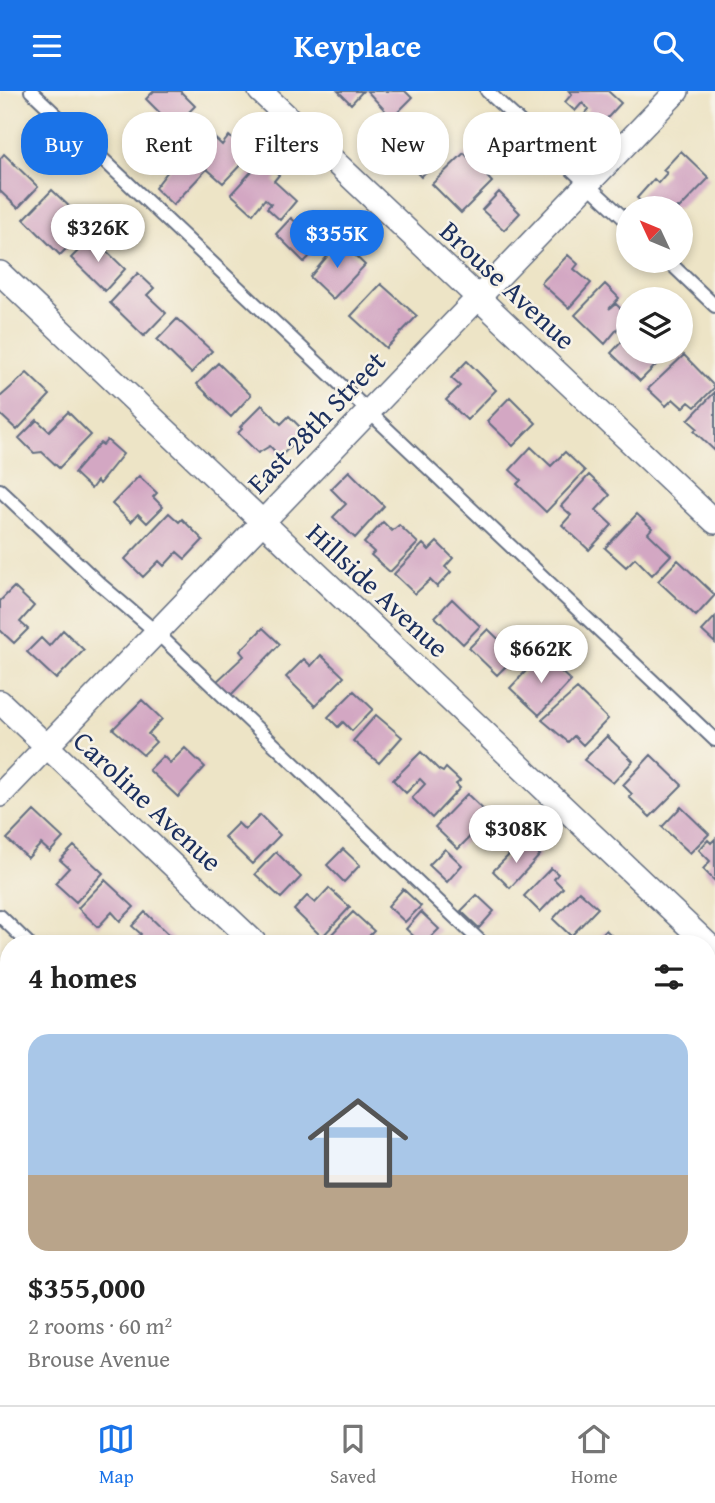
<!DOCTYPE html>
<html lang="en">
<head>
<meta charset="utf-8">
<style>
  :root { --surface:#fff; --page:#f6f6f6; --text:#222; --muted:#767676; --line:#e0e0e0; --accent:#1a73e8 }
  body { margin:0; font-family:"Gentium Book Plus",serif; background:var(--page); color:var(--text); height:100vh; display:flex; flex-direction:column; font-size:26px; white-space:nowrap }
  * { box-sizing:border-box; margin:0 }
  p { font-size:23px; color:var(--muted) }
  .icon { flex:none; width:38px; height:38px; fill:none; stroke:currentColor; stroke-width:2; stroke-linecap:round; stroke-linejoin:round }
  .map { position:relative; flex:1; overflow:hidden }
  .side { position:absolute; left:0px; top:844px; width:716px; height:471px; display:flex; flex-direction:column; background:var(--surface); border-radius:28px 28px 0 0; box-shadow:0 4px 10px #0003 }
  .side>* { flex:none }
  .hud { position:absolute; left:21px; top:21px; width:674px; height:63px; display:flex; gap:14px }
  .needle { width:46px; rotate:314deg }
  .controls { position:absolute; left:616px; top:105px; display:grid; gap:14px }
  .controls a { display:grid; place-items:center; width:77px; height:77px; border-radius:50%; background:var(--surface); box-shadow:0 4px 10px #0003; font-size:35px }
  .price { position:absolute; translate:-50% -60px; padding:0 16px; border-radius:24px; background:#fff; color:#222; font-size:23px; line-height:46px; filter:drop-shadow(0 2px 4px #0008) }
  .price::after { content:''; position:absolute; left:50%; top:42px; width:21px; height:16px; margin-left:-10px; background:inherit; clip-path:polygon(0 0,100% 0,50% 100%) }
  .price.active { background:var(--accent); color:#fff }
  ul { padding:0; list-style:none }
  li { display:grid; align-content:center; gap:14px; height:371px; padding:0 28px }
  li span { display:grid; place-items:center; height:217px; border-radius:21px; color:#555 }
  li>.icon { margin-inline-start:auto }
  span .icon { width:126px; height:126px; fill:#fffc; stroke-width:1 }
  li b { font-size:30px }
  h2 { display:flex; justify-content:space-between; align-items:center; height:84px; padding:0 28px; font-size:30px }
  .chip { padding:0 24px; border-radius:28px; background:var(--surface); box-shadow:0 4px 10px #0003; font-size:24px; line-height:63px }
  .chip.active { background:var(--accent); color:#fff }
  header { display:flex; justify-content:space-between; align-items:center; height:91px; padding:0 28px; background:var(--accent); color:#fff; font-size:32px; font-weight:700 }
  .menu { display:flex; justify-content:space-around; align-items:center; height:98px; border-top:2px solid var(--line); background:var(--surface); font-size:19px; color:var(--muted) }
  .menu a { display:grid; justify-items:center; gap:4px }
  .menu .active { color:var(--accent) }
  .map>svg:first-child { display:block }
  .building { fill:#d3a7c3 }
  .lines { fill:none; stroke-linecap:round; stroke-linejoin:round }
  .lane-casing { stroke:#646e82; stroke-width:16 }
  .street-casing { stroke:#646e82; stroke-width:26 }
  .lane { stroke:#fff; stroke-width:12 }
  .street { stroke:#fff; stroke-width:23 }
  .labels { text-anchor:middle; stroke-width:5; stroke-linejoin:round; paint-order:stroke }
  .street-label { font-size:28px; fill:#1b2f5e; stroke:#f7f3e8 }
</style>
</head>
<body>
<header><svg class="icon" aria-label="menu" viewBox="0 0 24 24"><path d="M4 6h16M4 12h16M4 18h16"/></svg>Keyplace<svg class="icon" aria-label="search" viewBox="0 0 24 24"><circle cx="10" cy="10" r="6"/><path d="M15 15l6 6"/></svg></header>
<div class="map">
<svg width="715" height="1314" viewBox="0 0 715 1314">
  <rect width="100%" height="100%" fill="#f7f3e8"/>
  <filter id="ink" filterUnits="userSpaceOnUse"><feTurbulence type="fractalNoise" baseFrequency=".0143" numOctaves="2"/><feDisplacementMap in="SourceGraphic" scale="14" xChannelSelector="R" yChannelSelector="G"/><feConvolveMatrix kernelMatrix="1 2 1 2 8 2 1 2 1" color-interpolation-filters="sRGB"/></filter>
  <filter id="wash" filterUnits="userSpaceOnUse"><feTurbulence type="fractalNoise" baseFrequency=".00686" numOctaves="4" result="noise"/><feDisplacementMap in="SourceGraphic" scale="28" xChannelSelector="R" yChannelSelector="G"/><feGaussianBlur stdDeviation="1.57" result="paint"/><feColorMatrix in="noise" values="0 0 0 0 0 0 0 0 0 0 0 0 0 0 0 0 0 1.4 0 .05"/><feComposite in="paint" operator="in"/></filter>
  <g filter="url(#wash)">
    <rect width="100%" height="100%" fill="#ede4c6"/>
    <g id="blocks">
      <!-- building -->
      <path class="building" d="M154,0H180L195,15L174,36L146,8Z
        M338,0H363L351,13Z
        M367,0H405L412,7L392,27Z
        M569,0H608L621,12L591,45L577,32L589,18L582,12L575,20L565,11L572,3Z
        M196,30L222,54L229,45L250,64L223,92L207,78L173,114L155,97L178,67L170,59Z
        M416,35L444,61L421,86L395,58Z
        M681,60L709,87L680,117H648L637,107L654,88L658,92L667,82L663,79Z
        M464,62L469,67L473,62L487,75L482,80L492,91L461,122L432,93Z
        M4,63L38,96L18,117L0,100V68Z
        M262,69L279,84L274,90L296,110L280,129L267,117L271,113L265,108L253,123L231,103Z
        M52,99L74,120L63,131L78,146L60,164L24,128Z
        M499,101L520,122L504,139L482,119Z
        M313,120L334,141L304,171L276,143L291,127L299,134Z
        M92,146L125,178L105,200L71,167Z
        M340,150L365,174L333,208L310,186Z
        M568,164L578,173L574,178L591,192L569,217L541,192Z
        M138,182L154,197L147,204L166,222L144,245L110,212Z
        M381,193L417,225L386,257L351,225Z
        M605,193L619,207L609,218L616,213L628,225L605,253L575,224Z
        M177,228L212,260L191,282L157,249Z
        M628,244V261H650L660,270L640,290L611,262Z
        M684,264L715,296L695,316L689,311L683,317L673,308L666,315L648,298Z
        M467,270L496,299L467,329L446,309L460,295L451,287Z
        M218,272L251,304L231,326L197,293Z
        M27,282L50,304L17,339L0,323V306Z
        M715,301V360L694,340L697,337L688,329Z
        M510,306L536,332L513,355L487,330Z
        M262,314L281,333L289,325L305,341L280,366L270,355L258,362L238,342L242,338L240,336Z
        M68,321L91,344L59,377L42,361L34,362L19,347L37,329L49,340Z
        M107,349L123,363L99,393L97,390L91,398L74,382L100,352L103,354Z
        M531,356L551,375L565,361L585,380L546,421L517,393L521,389L510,379Z
        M349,380L384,415L355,447L333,426L346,413L331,398Z
        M589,384L610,404L596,419L612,434L589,459L562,434L571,424L561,415Z
        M139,385L157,402L153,406L163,416L147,432L138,423L131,431L112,413Z
        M169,422L179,431L182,428L203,449L185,468L177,461L164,475L159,470L143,486L125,468Z
        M637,423L652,437L648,442L671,464L652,484L635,467L626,476L605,457Z
        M383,431L392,440L399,434L418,452L390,481L371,464L374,461L364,452Z
        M437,451L453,467L445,476L451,481L437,496L430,489L415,503L394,483L423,453L429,459Z
        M678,469L715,504L696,525L658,490Z
        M14,496L34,515L20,531L28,538L14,552L0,539V510Z
        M452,508L480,535L463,553L435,526Z
        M715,526V552L702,540Z
        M263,537L280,553L229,606L215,592L244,565L240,560Z
        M488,538L516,565L497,584L469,557Z
        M63,539L84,559L56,588L27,561L41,547L49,555Z
        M542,563L571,590L539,624L510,597Z
        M321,564L344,586L315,615L286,586L304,568L311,575Z
        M577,598L608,628L583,654L574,645L568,651L542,629Z
        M354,600L373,618L352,640L343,631L338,636L328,626Z
        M142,609L162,628L148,643L156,651L143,664L113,638Z
        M376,624L402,646L379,672L353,650Z
        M607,645L633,670L613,692L584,669Z
        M185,657L205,676L178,706L149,679L163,665L170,672Z
        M421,661L439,679L443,681L446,677L460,690L456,693L460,697L432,727L412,707L425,693L420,688L406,702L393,689Z
        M651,664L682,694L650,726L629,706L632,703L623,694Z
        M467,703L490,725L458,758L435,736Z
        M681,716L709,743L690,762L662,736Z
        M34,720L63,747L50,761L41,753L28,767L7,748Z
        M260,724L280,744L252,773L224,746L238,732L245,739Z
        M715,748V790L703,778L710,770L699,759L708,749L711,752Z
        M74,755L103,782L76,811L55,792L69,777L60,769Z
        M518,755L524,761L530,755L540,764L510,797L493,780Z
        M343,758L360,774L344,791L327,774Z
        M445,758L462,774L447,791L429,774Z
        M276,761L301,786L281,807L255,783Z
        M551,777L558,783L554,788L563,797L540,821L524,805Z
        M105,789L134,816L120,830L112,821L98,836L78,817Z
        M329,797L350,816L322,846L294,819L307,805L315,812Z
        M403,798L421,815L405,831L388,815Z
        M579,800L598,817L571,845L553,828Z
        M477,804L494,820L479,837L461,820Z
        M145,821L174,849L170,852H132L141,843L132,835Z
        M353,821L374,840L362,852H328L325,850Z
        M421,821L439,838L425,852H421L406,838Z
        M606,839L619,852H593Z
        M707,927L715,934V965L710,970L707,967Z
        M9,939V973L0,964V948Z
        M9,1124V1176L0,1167V1149L5,1144L0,1138V1133Z
        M707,1173L715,1181V1215L712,1218L707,1213Z
        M176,1306H204L213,1314H168Z
        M370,1306H432L435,1308L430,1314H362Z"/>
    </g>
  </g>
  <g filter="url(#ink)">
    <use href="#blocks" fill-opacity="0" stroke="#646e82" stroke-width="2"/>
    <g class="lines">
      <defs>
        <path id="lane" d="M31,0L715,649
          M487,0L628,131
          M668,170L715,215
          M0,399L101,494L156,541L482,852
          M0,825L28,852
          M707,1070L715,1077
          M0,1251L9,1260
          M56,1306L64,1314
          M504,1306L513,1314"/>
        <path id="street" d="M260,0L715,431
          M0,182L715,860
          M0,611L255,852
          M0,704L677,0
          M0,1040L9,1048
          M707,1279L715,1287
          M282,1306L291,1314"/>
      </defs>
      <!-- lane casing -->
      <use href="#lane" class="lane-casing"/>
      <!-- street casing -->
      <use href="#street" class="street-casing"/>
      <!-- lane -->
      <use href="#lane" class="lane"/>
      <!-- street -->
      <use href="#street" class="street"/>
    </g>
  </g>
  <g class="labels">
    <!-- street labels -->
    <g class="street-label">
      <text transform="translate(508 194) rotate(43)" y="10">Brouse Avenue</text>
      <text transform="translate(316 331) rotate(-46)" y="10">East 28th Street</text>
      <text transform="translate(378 499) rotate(43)" y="10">Hillside Avenue</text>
      <text transform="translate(148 710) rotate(43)" y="10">Caroline Avenue</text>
    </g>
  </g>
</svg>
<div class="controls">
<a><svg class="needle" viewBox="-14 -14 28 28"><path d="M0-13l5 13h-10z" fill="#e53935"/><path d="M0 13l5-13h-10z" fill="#767676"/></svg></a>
<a><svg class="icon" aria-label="layers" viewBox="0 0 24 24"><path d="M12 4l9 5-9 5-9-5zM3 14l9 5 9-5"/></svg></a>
</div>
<b class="price" style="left:98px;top:173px">$326K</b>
<b class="price active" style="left:337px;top:179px">$355K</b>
<b class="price" style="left:541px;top:594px">$662K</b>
<b class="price" style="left:516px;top:774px">$308K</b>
<div class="hud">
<a class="chip active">Buy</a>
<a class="chip">Rent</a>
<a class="chip">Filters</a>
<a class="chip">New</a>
<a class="chip">Apartment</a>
</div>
<section class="side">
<h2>4 homes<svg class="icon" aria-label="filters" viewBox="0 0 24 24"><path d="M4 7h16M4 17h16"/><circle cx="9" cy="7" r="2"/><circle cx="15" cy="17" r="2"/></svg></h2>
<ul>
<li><span style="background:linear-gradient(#a9c7e8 65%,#b9a48a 0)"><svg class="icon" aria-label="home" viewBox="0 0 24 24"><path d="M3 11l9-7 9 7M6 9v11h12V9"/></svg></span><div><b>$355,000</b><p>2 rooms · 60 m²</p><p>Brouse Avenue</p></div></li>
</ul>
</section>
</div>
<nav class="menu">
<a class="active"><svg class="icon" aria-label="map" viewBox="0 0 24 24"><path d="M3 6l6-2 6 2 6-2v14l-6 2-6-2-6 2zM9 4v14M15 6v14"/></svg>Map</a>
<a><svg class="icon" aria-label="saved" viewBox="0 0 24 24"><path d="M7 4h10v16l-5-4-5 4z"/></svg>Saved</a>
<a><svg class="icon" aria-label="home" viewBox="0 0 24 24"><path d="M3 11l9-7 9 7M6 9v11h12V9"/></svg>Home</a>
</nav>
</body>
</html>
